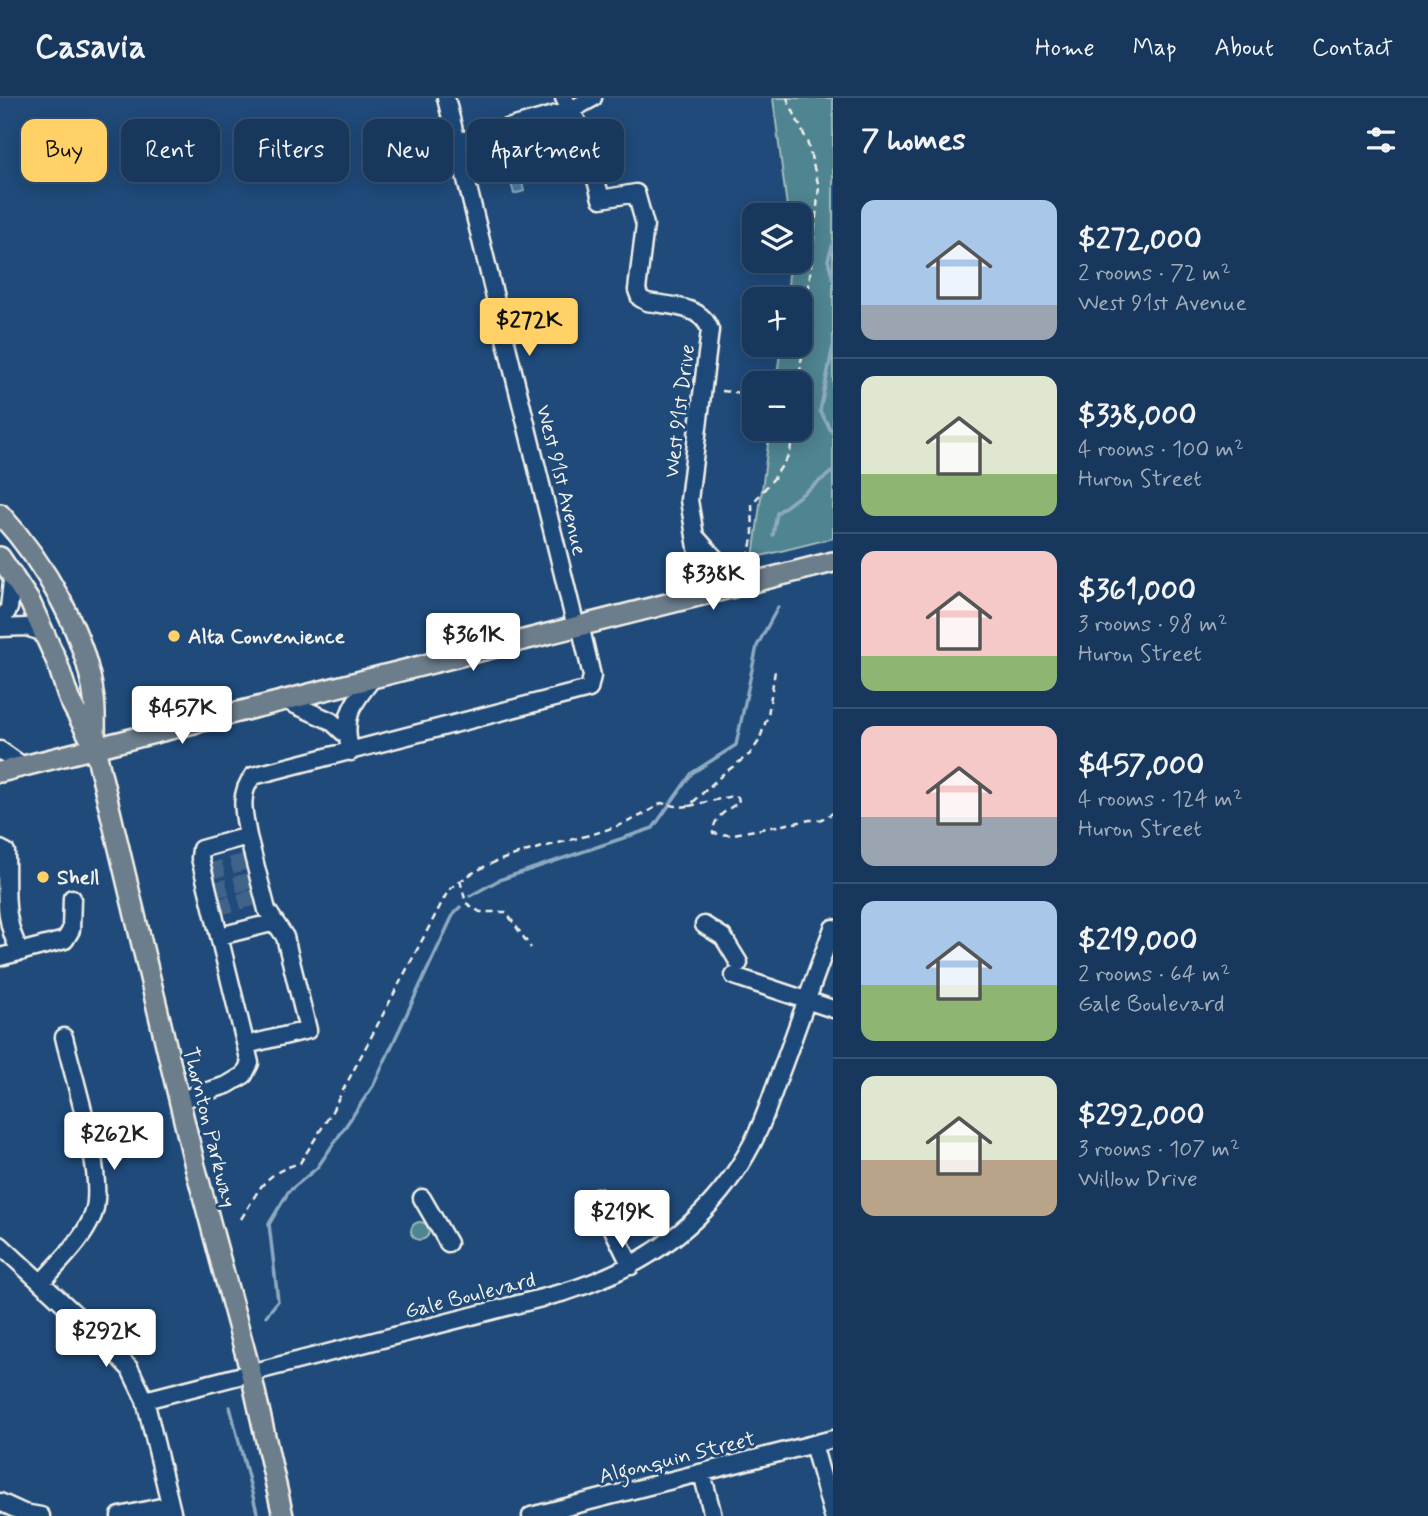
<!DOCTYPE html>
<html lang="en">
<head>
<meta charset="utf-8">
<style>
  :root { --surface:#17385c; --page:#203f62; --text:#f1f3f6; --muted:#9eacbb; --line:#365272; --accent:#ffd166 }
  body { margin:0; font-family:Mynerve,sans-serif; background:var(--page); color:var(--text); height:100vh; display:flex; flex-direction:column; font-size:26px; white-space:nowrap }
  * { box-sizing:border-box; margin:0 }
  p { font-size:23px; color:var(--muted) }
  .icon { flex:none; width:38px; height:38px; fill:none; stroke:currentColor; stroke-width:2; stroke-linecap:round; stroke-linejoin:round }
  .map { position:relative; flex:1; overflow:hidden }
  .details { display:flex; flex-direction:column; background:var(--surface); width:595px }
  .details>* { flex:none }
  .top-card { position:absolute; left:21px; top:21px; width:665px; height:63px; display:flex; gap:14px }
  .buttons { position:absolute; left:742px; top:105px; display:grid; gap:14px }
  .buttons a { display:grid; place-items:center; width:70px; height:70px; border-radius:14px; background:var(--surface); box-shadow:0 4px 18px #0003,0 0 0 2px var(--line); font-size:35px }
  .price { position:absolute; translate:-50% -60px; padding:0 16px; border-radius:7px; background:#fff; color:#222; font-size:23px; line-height:46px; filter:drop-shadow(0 2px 4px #0008) }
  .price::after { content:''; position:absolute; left:50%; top:42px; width:21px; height:16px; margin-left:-10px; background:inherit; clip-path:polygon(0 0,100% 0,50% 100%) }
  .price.active { background:var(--accent); color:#111 }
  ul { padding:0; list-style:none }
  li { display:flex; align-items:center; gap:21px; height:175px; padding:0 28px }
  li+li { border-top:2px solid var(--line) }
  li span { display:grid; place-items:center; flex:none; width:196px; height:140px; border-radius:14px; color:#555 }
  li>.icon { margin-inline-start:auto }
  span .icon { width:84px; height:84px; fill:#fffc; stroke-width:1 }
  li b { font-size:30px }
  h2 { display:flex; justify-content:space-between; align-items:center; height:84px; padding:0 28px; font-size:30px }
  .chip { padding:0 24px; border-radius:14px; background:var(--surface); box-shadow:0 4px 18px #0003,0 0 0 2px var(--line); font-size:24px; line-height:63px }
  .chip.active { background:var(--accent); color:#111 }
  header { display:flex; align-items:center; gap:42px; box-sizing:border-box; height:98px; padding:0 35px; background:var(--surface); border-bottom:2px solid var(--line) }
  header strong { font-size:33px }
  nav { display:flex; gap:38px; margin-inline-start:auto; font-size:24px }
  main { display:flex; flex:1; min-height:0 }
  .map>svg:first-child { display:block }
  .green { fill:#508491; stroke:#a2babc; stroke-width:2 }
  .water { fill:#497ba6; stroke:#8daac0; stroke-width:2 }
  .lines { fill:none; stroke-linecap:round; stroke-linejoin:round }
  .stream { stroke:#8daac0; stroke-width:3.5 }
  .minor-tunnel { stroke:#3f638a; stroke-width:16; stroke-dasharray:16 8; stroke-linecap:butt }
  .minor-casing { stroke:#f4f1e8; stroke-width:21 }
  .major-casing { stroke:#f4f1e8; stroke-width:24 }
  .path { stroke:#f4f1e8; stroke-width:2.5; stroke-dasharray:7 5; stroke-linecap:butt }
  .minor { stroke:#1f4a7a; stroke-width:16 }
  .major { stroke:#6c7d8c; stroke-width:19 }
  .poi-dot { fill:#ffd166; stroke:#1f4a7a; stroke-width:2.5 }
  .labels { text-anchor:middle; stroke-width:6; stroke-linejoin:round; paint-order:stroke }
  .street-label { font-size:21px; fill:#f4f1e8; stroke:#1f4a7a }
  .poi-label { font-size:21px; font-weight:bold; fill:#f4f1e8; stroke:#1f4a7a; text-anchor:start }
</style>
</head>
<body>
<header>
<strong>Casavia</strong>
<nav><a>Home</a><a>Map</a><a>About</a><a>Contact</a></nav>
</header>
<main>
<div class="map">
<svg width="833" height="1418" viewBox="0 0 833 1418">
  <rect width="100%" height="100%" fill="#1f4a7a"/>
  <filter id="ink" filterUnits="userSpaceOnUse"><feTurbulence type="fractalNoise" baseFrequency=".0143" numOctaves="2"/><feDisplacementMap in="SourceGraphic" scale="14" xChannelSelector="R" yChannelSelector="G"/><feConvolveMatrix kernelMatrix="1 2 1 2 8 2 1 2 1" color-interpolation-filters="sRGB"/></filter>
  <g filter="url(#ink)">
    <!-- green -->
    <path class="green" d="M773,0H833V440L753,460L770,331H800V285H776L781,247H800V201H787L790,163H800V117H788Z
      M411 1133a9 9 0 1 1 18 0a9 9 0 1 1-18 0Z"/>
    <!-- water -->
    <path class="water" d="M324,39L335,43L327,65L317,61Z
      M519,72L524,93L514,96L508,74Z"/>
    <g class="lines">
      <!-- stream -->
      <path class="stream" d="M833,145L828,162L833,181
        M833,248L820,313L833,336
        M773,437L777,415L833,373
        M470,798L499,782L653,730L692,675L736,647L757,548L778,509
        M266,1218L278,1203L269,1126L289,1093L317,1070L373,988L454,815L460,809
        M230,1309L258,1418"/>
      <!-- minor-tunnel -->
      <path class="minor-tunnel" d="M208,774L244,764
        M212,793L249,783
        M216,810L253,800"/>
      <defs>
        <path id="minor" d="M446,0L576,529
          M564,0L584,36L601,101L636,95L645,127L637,192L640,200L647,204C670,208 702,207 710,232L689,402L698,456L678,503
          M458,44L571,12L593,0
          M696,439L739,487
          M0,526L9,510L13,475
          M0,530L26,529L45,535
          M284,602L331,623L345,636
          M0,652L23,668
          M351,654C341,620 352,606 373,580
          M248,738C244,717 238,696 253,678L589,591L592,578L580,527
          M0,751L6,754C7,787 2,825 21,854
          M704,827L723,839L739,865
          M220,838L275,824
          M0,859L65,842L71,832L72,800
          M734,878L833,911
          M180,1002L227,987L244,977L250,965L200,760L201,751L248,738L267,812L285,839L308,932L246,947
          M597,1099L631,1168
          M422,1100L448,1145
          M0,1147L99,1238L130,1271L145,1302L173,1418
          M41,1185C59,1164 83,1143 93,1117C107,1081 73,979 64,939
          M145,1302L565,1194C646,1169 712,1122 752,1046C763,1025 770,1003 778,981C797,931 814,880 833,830
          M813,1346L833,1418
          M702,1375L713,1418
          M0,1404L24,1415L41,1418
          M120,1418L170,1407
          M531,1418L833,1341"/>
        <path id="major" d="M0,416C44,464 86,535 94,601C96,617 95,634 95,650L195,1068L251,1276L283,1418
          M0,459L30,504L57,564L69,601L93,646
          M0,674L833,464"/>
      </defs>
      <!-- minor casing -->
      <use href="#minor" class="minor-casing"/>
      <!-- major casing -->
      <use href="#major" class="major-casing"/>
      <!-- path -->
      <path class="path" d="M787,0L807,43L819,89L799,285
        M722,293L754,296
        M733,461L749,456L753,435L752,406L774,380L790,355L793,331
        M689,708L733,698L738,699L739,704C727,712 713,719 713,735L728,737L810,722H820L833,715
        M460,782L466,805L480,814H506L531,850
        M241,1121C261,1089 263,1076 300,1065L330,1017L448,793C506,740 599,751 661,705L680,709L689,708L723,676L750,656L759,643L768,617L775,573"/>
      <!-- minor -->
      <use href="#minor" class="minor"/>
      <!-- major -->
      <use href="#major" class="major"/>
    </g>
  </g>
  <!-- markers -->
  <g class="poi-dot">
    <circle cx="174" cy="538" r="7"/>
    <circle cx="43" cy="779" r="7"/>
  </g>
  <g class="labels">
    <!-- street labels -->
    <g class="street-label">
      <text transform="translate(679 313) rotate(-83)" y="7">West 91st Drive</text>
      <text transform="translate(562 382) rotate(76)" y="7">West 91st Avenue</text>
      <text transform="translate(210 1029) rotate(76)" y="7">Thornton Parkway</text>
      <text transform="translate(470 1197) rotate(-14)" y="7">Gale Boulevard</text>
      <text transform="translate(677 1359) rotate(-14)" y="7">Algonquin Street</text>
    </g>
    <!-- poi labels -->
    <g class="poi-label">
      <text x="188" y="545">Alta Convenience</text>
      <text x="57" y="786">Shell</text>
    </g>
  </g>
</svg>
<div class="buttons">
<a><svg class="icon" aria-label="layers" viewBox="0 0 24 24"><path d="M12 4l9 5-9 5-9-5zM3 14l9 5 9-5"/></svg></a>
<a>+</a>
<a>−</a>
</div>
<b class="price active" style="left:529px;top:260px">$272K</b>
<b class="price" style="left:713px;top:514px">$338K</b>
<b class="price" style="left:473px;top:575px">$361K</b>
<b class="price" style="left:182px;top:648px">$457K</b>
<b class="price" style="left:114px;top:1074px">$262K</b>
<b class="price" style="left:622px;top:1152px">$219K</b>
<b class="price" style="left:106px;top:1271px">$292K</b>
<div class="top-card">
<a class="chip active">Buy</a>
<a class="chip">Rent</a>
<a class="chip">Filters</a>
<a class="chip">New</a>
<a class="chip">Apartment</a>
</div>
</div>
<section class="details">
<h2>7 homes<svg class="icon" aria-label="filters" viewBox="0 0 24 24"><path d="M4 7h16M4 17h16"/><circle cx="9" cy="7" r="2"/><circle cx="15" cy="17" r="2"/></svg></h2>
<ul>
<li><span style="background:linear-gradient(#a9c7e8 75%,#9aa5b1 0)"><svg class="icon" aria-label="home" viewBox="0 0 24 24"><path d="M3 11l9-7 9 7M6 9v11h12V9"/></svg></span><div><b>$272,000</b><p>2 rooms · 72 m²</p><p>West 91st Avenue</p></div></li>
<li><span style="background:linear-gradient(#dfe7d0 70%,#8fb573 0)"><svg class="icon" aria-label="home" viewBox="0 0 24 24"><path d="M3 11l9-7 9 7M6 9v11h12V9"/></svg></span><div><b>$338,000</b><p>4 rooms · 100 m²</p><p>Huron Street</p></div></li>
<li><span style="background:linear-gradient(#f6c9c9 75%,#8fb573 0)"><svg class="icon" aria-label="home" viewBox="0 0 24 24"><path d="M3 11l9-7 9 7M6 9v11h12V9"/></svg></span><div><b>$361,000</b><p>3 rooms · 98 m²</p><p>Huron Street</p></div></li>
<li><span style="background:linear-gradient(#f6c9c9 65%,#9aa5b1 0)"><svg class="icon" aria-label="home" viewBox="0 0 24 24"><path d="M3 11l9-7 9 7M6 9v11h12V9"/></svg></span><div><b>$457,000</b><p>4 rooms · 124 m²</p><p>Huron Street</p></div></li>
<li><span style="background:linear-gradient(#a9c7e8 60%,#8fb573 0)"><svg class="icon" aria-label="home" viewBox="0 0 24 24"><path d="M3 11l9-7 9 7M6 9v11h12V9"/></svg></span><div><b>$219,000</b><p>2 rooms · 64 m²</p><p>Gale Boulevard</p></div></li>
<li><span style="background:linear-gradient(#dfe7d0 60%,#b9a48a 0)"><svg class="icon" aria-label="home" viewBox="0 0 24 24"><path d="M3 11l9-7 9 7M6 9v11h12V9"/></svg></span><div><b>$292,000</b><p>3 rooms · 107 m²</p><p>Willow Drive</p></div></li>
</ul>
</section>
</main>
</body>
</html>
